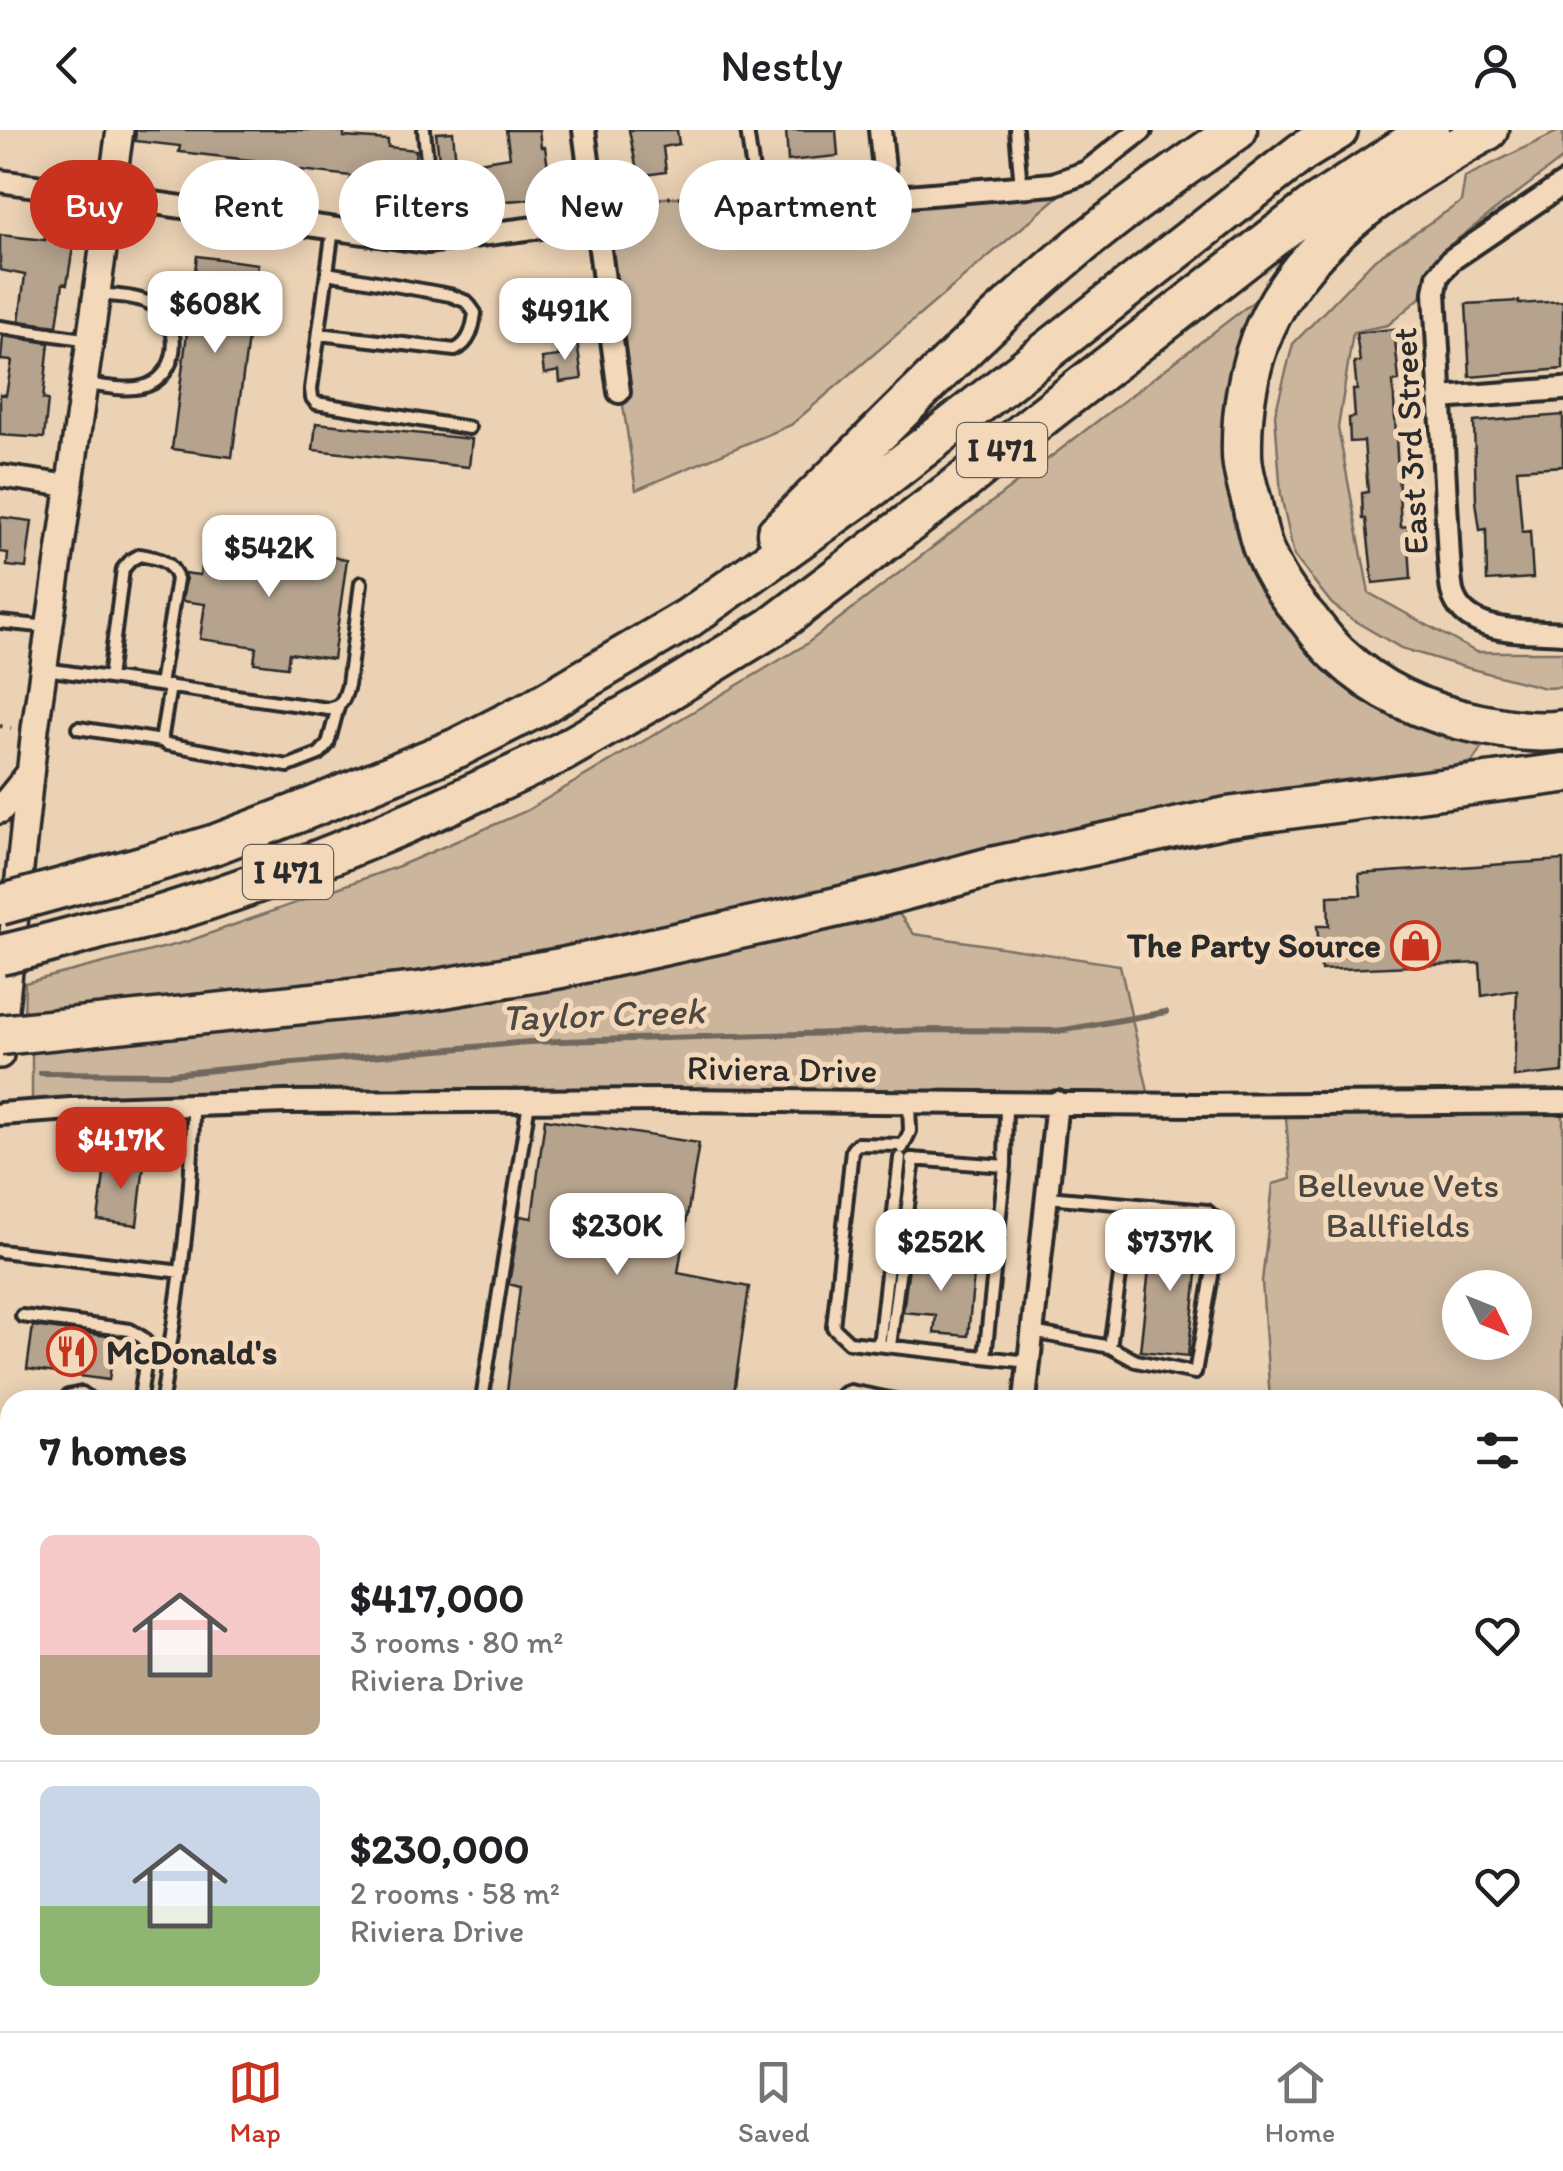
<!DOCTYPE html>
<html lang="en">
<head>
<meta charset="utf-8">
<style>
  :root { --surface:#fff; --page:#f6f6f6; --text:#202124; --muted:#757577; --line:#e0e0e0; --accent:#c8321e }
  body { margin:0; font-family:Itim,sans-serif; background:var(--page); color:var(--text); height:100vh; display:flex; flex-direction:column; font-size:38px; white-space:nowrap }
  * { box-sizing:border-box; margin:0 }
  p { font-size:32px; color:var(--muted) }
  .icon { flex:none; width:55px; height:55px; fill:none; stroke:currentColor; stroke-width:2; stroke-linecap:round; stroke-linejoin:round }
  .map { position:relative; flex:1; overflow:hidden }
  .sheet { position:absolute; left:0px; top:1260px; width:1565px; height:642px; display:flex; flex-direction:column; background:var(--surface); border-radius:30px 30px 0 0; box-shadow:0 5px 25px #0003 }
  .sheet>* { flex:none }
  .top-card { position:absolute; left:30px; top:30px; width:1000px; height:90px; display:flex; gap:20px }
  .needle { width:65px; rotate:133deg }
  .controls { position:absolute; left:1442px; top:1140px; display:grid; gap:20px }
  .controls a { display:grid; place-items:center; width:90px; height:90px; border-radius:50%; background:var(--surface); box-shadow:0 5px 25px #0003; font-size:50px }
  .price { position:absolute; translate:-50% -85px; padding:0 22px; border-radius:20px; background:#fff; color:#222; font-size:32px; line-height:65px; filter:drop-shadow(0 2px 5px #0008) }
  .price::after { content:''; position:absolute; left:50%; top:60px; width:30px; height:22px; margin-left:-15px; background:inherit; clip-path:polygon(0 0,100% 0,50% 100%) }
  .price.selected { background:var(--accent); color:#fff }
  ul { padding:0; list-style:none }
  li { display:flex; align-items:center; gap:30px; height:250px; padding:0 40px }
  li+li { border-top:2px solid var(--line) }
  li span { display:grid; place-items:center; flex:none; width:280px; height:200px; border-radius:15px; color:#555 }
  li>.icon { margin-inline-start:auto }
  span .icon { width:120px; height:120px; fill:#fffc; stroke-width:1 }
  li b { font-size:42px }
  h2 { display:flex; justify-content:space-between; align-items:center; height:120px; padding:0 40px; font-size:42px }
  .chip { padding:0 35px; border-radius:45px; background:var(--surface); box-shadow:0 5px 25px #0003; font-size:35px; line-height:90px }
  .chip.selected { background:var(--accent); color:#fff }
  header { display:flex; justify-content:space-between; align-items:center; height:130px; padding:0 40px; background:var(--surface); font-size:45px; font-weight:600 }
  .tab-bar { display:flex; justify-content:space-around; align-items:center; height:140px; border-top:2px solid var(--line); background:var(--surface); font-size:28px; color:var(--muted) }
  .tab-bar a { display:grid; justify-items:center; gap:5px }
  .tab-bar .selected { color:var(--accent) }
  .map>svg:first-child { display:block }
  .green { fill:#cbb69d; stroke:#7b7064; stroke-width:2.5; fill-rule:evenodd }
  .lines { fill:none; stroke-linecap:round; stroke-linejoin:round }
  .stream { stroke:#71685d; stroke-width:6 }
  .building { fill:#b5a38e; stroke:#2b2b2b; stroke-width:2.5 }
  .service-casing { stroke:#2b2b2b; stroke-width:18 }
  .minor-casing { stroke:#2b2b2b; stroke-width:28 }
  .tertiary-casing { stroke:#2b2b2b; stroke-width:32 }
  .motorway-casing { stroke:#2b2b2b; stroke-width:45 }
  .path { stroke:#2b2b2b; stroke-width:4; stroke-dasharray:2.5 8; stroke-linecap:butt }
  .service { stroke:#f3d9ba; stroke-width:10 }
  .minor { stroke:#f3d9ba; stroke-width:20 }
  .tertiary { stroke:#f3d9ba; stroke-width:25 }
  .motorway { stroke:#f3d9ba; stroke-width:38 }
  .motorway-bridge-casing { stroke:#2b2b2b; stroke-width:45; stroke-linecap:butt }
  .motorway-bridge { stroke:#f3d9ba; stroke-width:38 }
  .labels { text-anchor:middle; stroke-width:10; stroke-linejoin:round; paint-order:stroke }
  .shield { fill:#f3d9ba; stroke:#675f56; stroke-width:2.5 }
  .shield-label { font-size:32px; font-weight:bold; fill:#2b2b2b }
  .street-label { font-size:35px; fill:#2b2b2b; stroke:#f3d9ba }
  .poi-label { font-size:35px; font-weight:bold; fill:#2b2b2b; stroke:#f3d9ba; text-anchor:end }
  .park-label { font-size:35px; fill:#4b4742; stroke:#f3d9ba }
  .water-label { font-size:38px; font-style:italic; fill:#4e4944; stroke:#f3d9ba }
</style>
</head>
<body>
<header><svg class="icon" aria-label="back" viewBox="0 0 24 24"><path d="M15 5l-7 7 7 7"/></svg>Nestly<svg class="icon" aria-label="person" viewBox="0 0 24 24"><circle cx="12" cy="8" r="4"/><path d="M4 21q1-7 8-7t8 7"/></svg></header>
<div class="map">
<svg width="1563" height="1901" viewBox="0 0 1563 1901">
  <rect width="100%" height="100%" fill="#ebd2b4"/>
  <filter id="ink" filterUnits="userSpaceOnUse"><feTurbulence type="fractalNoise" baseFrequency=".01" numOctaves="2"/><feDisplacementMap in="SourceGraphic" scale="20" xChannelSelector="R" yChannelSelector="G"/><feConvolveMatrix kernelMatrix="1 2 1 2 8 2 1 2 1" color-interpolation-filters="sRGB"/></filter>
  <g filter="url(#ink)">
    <!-- green -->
    <path class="green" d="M1561,0H1563V28L1446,118L1421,167L1388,195L1353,202L1338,298L1369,463L1476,522H1563V557L1545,558L1464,537L1401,518L1353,490L1332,474L1294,426L1281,365L1275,284L1293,214L1375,129L1461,72L1465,47Z
      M1087,42L791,295L636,360L595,92L607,73L745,61L756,62L762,71Z
      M1275,155L1229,358L1242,415L1266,468L1305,517L1355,566L1417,597L1482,617L1472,632L876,753L914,804L1120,835L1151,975L32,982V918L24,889L25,853L186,812L399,736L526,681L805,515Z
      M1563,972V1595L1555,1594V1270H1270L1262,1152L1273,1054L1291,1049L1285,975ZM1460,1158H1515V1212H1460Z"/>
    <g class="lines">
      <!-- stream -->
      <path class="stream" d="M41,943L170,944L529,912L936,900L1059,901L1166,882"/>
    </g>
    <!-- building -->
    <path class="building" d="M136,0H325L344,2V7L388,10V17L416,20L412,57L350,51L351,46L276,37L277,33L179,22L180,16L135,11Z
      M506,0H539L541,17H545L552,65L521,70L491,72V69L444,74L436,3L453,2L456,33H459V35L510,27Z
      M629,0H677L679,14L663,17L666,42L638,46Z
      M786,0H836L838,26L788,31Z
      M0,105L45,110V107L74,111L67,154L63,153L57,196L19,191L25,145L0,140Z
      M197,126L258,134L232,327L172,319Z
      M1519,171V174L1563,171V239L1470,247L1466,174Z
      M1394,199L1399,251L1393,252L1401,397L1408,396L1411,449L1373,453L1366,389H1363L1362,363L1368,362L1364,311L1350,312L1349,288L1355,287L1353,260H1357L1354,232H1360L1356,203Z
      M3,206L49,213L43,269L48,270L44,308L0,305V264L6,265L12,231L1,230Z
      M577,211L582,249L560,252L559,241L544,244L542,228L559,226L557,214Z
      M1563,285V336L1517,339L1522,402L1530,401L1533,448L1487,451L1486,399L1480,400L1476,371L1474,292Z
      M316,293L472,309L469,337L313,320Z
      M0,387L32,391L26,438L7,436L8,423L0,422Z
      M205,410L347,429L333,529L289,523L287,537L254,533L256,517L200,509L205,474L182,471L186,450L184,443L200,445Z
      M1563,730V942L1514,947L1517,860L1482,866L1480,833L1321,840L1317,796H1329L1328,766L1361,765L1359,744Z
      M545,989L699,1013L678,1143L749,1157L733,1270H506L520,1157L509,1154L520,1086L532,1088Z
      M106,1029L144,1034L137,1095L98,1090Z
      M1153,1103L1201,1108L1188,1226L1140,1221Z
      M910,1128L975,1134L968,1206L934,1203L936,1185L903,1182Z
      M33,1196L115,1207L109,1250L27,1239Z"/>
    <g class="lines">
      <defs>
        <path id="service" d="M424,0L435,110
          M747,0L756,62L762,71L773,77
          M1016,0L1021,57
          M333,99L311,259L312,268L316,273L469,298
          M0,197L90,210
          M319,204L455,220C470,213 473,198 475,183L467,172L450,165L327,143
          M86,254C103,256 125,261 142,257C179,249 185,194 153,175C138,166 115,166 98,164
          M0,492L49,497
          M45,539L328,579C343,576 344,569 348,555L361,453
          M109,548L123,439L131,430L140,425C157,428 172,431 177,449L160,555
          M170,556L162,605V611L166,614L288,636L319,624L328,614L338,577
          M78,598L162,611
          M903,1015L857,1014L852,1020L833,1197L849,1212L1029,1232
          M902,1018L910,1001L909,973
          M911,1029L1005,1036
          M907,1091L998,1100
          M0,1121L182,1142
          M22,1186L130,1200L143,1208L148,1215L140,1267L137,1270
          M1033,1202L1110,1217L1136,1231L1195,1243L1221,1094L1207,1081L1047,1067
          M879,1215L900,1028
          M890,1216L914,1029
          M1110,1217L1130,1075
          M985,1227L1005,1036L1006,973
          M68,1266L82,1263L91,1270
          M162,1270C177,1172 193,1075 193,976
          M482,1270L529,972
          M838,1270L843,1264L850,1261L895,1270
          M0,1301L10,1302
          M0,1475L10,1476
          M1555,1476L1563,1475
          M1555,1633H1558
          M1555,1776L1563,1777
          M0,1835L10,1836
          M0,1853L10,1854
          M0,1864L10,1865
          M550,1892L676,1901
          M63,1901L64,1892
          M71,1901L72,1892
          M1164,1901V1892"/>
        <path id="minor" d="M584,0L619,262
          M880,0L887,69
          M0,51L427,112L595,90
          M1563,54L1451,130L1438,146L1435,162L1449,429C1450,439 1450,451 1452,461C1463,506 1526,500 1563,503
          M773,77L1053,54L1087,42L1141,0
          M1440,268L1563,259
          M0,346L70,356
          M0,984L71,979L286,972L675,970L1196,975L1563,972
          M1025,1270L1057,972
          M393,1901L394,1892
          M962,1901L963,1892
          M1372,1901V1892"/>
        <path id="tertiary" d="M0,680L30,643
          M0,925L35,599L120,0"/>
        <path id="motorway" d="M1488,0C1403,49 1307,103 1265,198C1248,236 1241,283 1242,324C1242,339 1247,355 1251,369C1255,386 1257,404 1264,421C1274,447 1290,469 1309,490C1318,502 1328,515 1339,525C1378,562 1428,584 1480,594C1507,599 1535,604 1563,600
          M777,403C870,313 961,217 1059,133C1115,85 1176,42 1237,0
          M562,622L656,568L772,497L963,352L1042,287L1315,75L1430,0
          M149,734L216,714L305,680L457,618L534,579L687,489L873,357L1302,22L1338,0
          M790,788L876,768L991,737L1227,687L1563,643"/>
      </defs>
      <!-- service casing -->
      <use href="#service" class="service-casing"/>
      <!-- minor casing -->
      <use href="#minor" class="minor-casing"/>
      <!-- tertiary casing -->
      <use href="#tertiary" class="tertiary-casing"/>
      <!-- motorway casing -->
      <use href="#motorway" class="motorway-casing"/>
      <!-- path -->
      <path class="path" d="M616,72L741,62
        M0,596L11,598"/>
      <!-- service -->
      <use href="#service" class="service"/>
      <!-- minor -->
      <use href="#minor" class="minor"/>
      <!-- tertiary -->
      <use href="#tertiary" class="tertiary"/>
      <!-- motorway -->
      <use href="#motorway" class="motorway"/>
      <defs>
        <path id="motorway-bridge" d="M0,775L149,734
          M0,825C33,818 64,809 97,800C119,794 142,791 164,784C302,742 432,684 562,622
          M0,905L420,862L561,838L790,788"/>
      </defs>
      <!-- motorway-bridge casing -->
      <use href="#motorway-bridge" class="motorway-bridge-casing"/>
      <!-- motorway-bridge -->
      <use href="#motorway-bridge" class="motorway-bridge"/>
    </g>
  </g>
  <!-- icons -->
  <defs>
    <symbol id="shop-ring" viewBox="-11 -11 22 22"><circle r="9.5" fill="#f3d9ba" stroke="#c8321e" stroke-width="1.5"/><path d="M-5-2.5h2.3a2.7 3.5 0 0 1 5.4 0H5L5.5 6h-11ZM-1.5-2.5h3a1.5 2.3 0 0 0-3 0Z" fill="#c8321e"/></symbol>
    <symbol id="restaurant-ring" viewBox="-11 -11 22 22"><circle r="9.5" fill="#f3d9ba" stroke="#c8321e" stroke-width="1.5"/><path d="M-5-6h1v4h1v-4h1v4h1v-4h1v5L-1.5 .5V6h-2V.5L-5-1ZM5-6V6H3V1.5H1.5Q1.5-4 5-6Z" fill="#c8321e"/></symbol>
  </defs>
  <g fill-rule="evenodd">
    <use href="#shop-ring" x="1388" y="788" width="55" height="55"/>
    <use href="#restaurant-ring" x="44" y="1194" width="55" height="55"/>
  </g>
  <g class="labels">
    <!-- shield labels -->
    <g class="shield">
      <rect x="957" y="293" width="90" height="54" rx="8"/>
      <rect x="243" y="715" width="90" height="54" rx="8"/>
    </g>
    <g class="shield-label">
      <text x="1002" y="331">I 471</text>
      <text x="288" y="753">I 471</text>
    </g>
    <!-- street labels -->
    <g class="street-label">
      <text transform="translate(1410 311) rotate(-93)" y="12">East 3rd Street</text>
      <text transform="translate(782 939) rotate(1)" y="12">Riviera Drive</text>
    </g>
    <!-- poi labels -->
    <g class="poi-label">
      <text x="1381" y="827">The Party Source</text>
      <text x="106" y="1234" text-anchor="start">McDonald's</text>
    </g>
    <!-- park labels -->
    <g class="park-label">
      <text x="1398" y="1067">Bellevue Vets<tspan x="1398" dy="40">Ballfields</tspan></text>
    </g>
    <!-- water labels -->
    <g class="water-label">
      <text transform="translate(603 884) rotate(-2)" y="13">Taylor Creek</text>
    </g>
  </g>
</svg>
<div class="controls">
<a><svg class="needle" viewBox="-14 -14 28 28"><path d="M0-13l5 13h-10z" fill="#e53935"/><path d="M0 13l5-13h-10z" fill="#757577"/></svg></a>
</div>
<b class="price" style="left:215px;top:226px">$608K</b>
<b class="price" style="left:565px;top:233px">$491K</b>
<b class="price" style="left:269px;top:470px">$542K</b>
<b class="price selected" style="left:121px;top:1062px">$417K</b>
<b class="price" style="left:617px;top:1148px">$230K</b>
<b class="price" style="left:941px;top:1164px">$252K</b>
<b class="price" style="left:1170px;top:1164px">$737K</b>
<div class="top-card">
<a class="chip selected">Buy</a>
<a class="chip">Rent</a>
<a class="chip">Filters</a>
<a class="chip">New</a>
<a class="chip">Apartment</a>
</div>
<section class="sheet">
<h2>7 homes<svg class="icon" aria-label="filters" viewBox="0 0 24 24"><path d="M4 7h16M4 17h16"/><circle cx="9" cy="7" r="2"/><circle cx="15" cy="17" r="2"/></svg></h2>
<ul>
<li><span style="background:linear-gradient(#f6c9c9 60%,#b9a48a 0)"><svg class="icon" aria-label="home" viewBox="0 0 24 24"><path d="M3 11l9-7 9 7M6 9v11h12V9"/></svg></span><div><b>$417,000</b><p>3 rooms · 80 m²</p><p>Riviera Drive</p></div><svg class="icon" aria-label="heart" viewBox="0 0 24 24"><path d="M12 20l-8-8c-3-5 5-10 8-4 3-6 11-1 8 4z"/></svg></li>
<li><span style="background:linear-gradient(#c9d6e8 60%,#8fb573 0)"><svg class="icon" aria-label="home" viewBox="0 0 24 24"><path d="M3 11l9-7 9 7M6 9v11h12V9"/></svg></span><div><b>$230,000</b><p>2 rooms · 58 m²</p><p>Riviera Drive</p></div><svg class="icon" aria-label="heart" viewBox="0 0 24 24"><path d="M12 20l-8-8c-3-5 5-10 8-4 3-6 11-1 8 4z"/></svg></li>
</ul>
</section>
</div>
<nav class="tab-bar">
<a class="selected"><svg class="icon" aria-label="map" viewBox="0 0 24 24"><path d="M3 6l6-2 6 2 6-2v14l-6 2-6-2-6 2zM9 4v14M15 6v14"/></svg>Map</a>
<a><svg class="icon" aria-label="saved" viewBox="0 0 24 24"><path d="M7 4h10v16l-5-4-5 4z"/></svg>Saved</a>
<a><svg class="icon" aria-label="home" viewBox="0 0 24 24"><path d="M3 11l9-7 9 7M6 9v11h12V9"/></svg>Home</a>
</nav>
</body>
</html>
